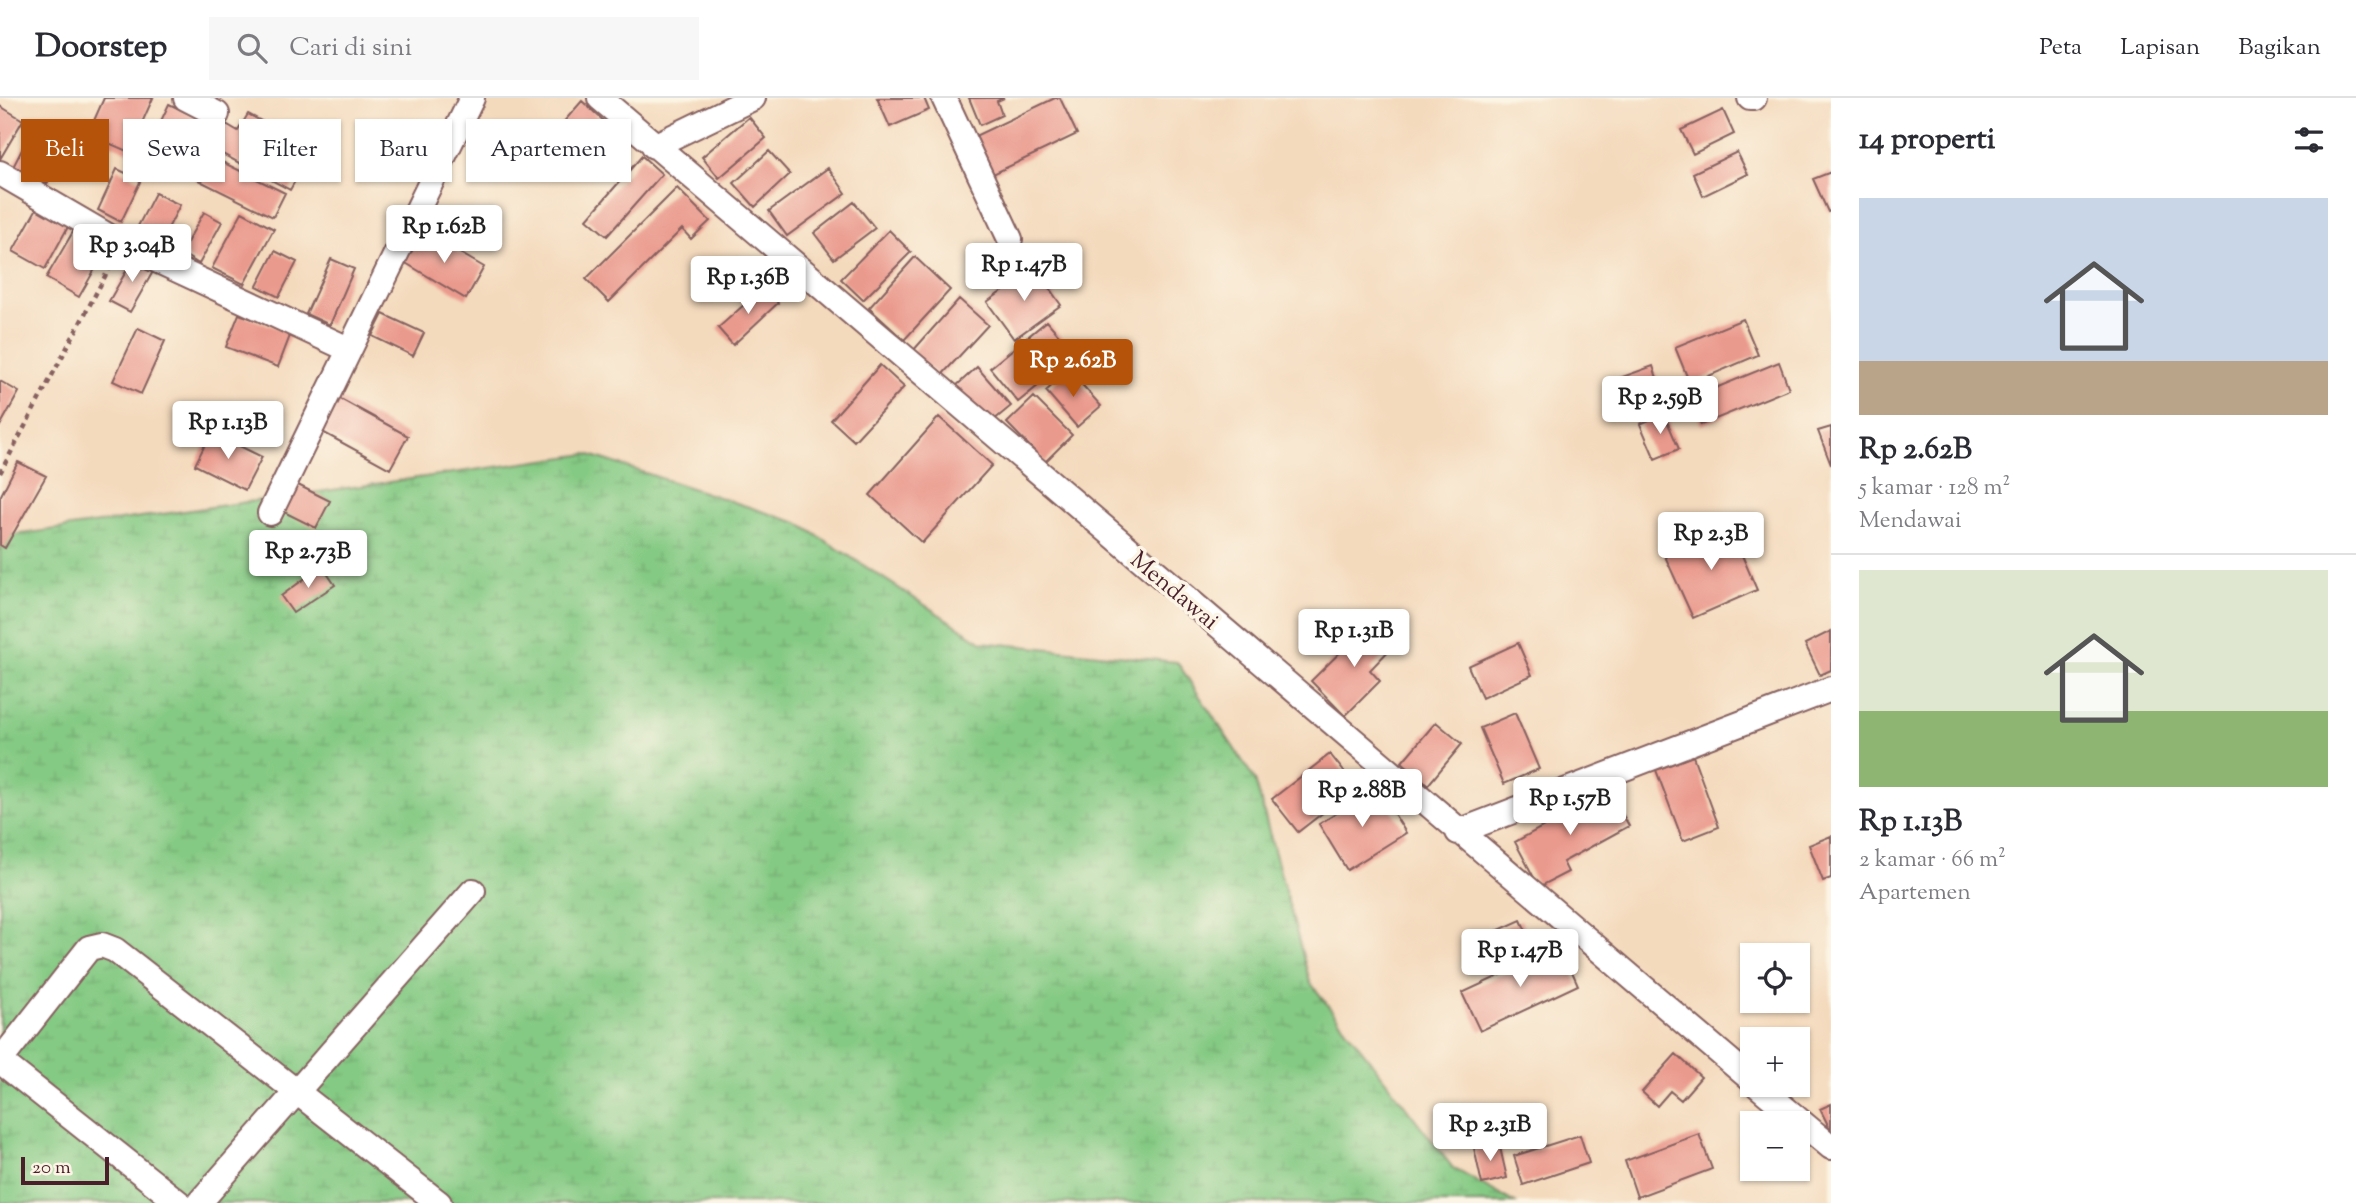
<!DOCTYPE html>
<html lang="id">
<head>
<meta charset="utf-8">
<style>
  :root { --surface:#fff; --page:#f7f7f7; --text:#2b2b33; --muted:#7c7c81; --line:#e1e1e2; --accent:#b45309 }
  body { margin:0; font-family:"Sorts Mill Goudy",serif; background:var(--page); color:var(--text); height:100vh; display:flex; flex-direction:column; font-size:26px; white-space:nowrap }
  * { box-sizing:border-box; margin:0 }
  p { font-size:23px; color:var(--muted) }
  .icon { flex:none; width:38px; height:38px; fill:none; stroke:currentColor; stroke-width:2; stroke-linecap:round; stroke-linejoin:round }
  .map { position:relative; flex:1; overflow:hidden }
  .side { display:flex; flex-direction:column; background:var(--surface); width:525px }
  .side>* { flex:none }
  .top-card { position:absolute; left:21px; top:21px; width:665px; height:63px; display:flex; gap:14px }
  .controls { position:absolute; left:1740px; top:845px; display:grid; gap:14px }
  .controls a { display:grid; place-items:center; width:70px; height:70px; border-radius:0px; background:var(--surface); box-shadow:0 2px 5px #0004; font-size:35px }
  .scale { position:absolute; left:21px; bottom:18px; width:88px; box-sizing:border-box; padding-left:7px; border:4px solid #4a1f2b; border-top:0; font-size:19px; line-height:24px; white-space:nowrap; color:#4a1f2b; -webkit-text-stroke:5px #fcf5e5; paint-order:stroke }
  .price { position:absolute; translate:-50% -60px; padding:0 16px; border-radius:7px; background:#fff; color:#222; font-size:23px; line-height:46px; filter:drop-shadow(0 2px 4px #0008) }
  .price::after { content:''; position:absolute; left:50%; top:42px; width:21px; height:16px; margin-left:-10px; background:inherit; clip-path:polygon(0 0,100% 0,50% 100%) }
  .price.on { background:var(--accent); color:#fff }
  ul { padding:0; list-style:none }
  li { display:grid; align-content:center; gap:14px; height:371px; padding:0 28px }
  li+li { border-top:2px solid var(--line) }
  li span { display:grid; place-items:center; height:217px; border-radius:0px; color:#555 }
  li>.icon { margin-inline-start:auto }
  span .icon { width:126px; height:126px; fill:#fffc; stroke-width:1 }
  li b { font-size:30px }
  h2 { display:flex; justify-content:space-between; align-items:center; height:84px; padding:0 28px; font-size:30px }
  .chip { padding:0 24px; border-radius:0px; background:var(--surface); box-shadow:0 2px 5px #0004; font-size:24px; line-height:63px }
  .chip.on { background:var(--accent); color:#fff }
  header { display:flex; align-items:center; gap:42px; box-sizing:border-box; height:98px; padding:0 35px; background:var(--surface); border-bottom:2px solid var(--line) }
  header strong { font-size:33px }
  nav { display:flex; gap:38px; margin-inline-start:auto; font-size:24px }
  .search { width:490px; height:63px; background:var(--page); display:flex; align-items:center; gap:18px; box-sizing:border-box; padding:0 24px; border-radius:0px; color:var(--muted); font-size:26px }
  main { display:flex; flex:1; min-height:0 }
  .map>svg:first-child { display:block }
  .wetland { fill:url(#wetland-marsh); stroke:#687458; stroke-width:2 }
  .building { fill:#ea9a8d }
  .lines { fill:none; stroke-linecap:round; stroke-linejoin:round }
  .street-casing { stroke:#86605e; stroke-width:28 }
  .path { stroke:#86605e; stroke-width:4.5; stroke-dasharray:5 5; stroke-linecap:butt }
  .street { stroke:#fff; stroke-width:24 }
  .labels { text-anchor:middle; stroke-width:7; stroke-linejoin:round; paint-order:stroke }
  .street-label { font-size:24px; fill:#4a1f2b; stroke:#fcf5e5 }
</style>
</head>
<body>
<header>
<strong>Doorstep</strong>
<div class="search"><svg class="icon" aria-label="search" viewBox="0 0 24 24"><circle cx="10" cy="10" r="6"/><path d="M15 15l6 6"/></svg>Cari di sini</div>
<nav><a>Peta</a><a>Lapisan</a><a>Bagikan</a></nav>
</header>
<main>
<div class="map">
<svg width="1831" height="1105" viewBox="0 0 1831 1105">
  <defs>
    <pattern id="wetland-marsh" width="20" height="14" patternUnits="userSpaceOnUse" patternTransform="scale(1.75)"><rect width="20" height="14" fill="#85ca84"/><path d="M1 5h8M5 5V1M11 12h8M15 12V8" fill="none" stroke="#74ad72"/></pattern>
  </defs>
  <rect width="100%" height="100%" fill="#fcf5e5"/>
  <filter id="ink" filterUnits="userSpaceOnUse"><feTurbulence type="fractalNoise" baseFrequency=".0143" numOctaves="2"/><feDisplacementMap in="SourceGraphic" scale="14" xChannelSelector="R" yChannelSelector="G"/><feConvolveMatrix kernelMatrix="1 2 1 2 8 2 1 2 1" color-interpolation-filters="sRGB"/></filter>
  <filter id="wash" filterUnits="userSpaceOnUse"><feTurbulence type="fractalNoise" baseFrequency=".00686" numOctaves="4" result="noise"/><feDisplacementMap in="SourceGraphic" scale="28" xChannelSelector="R" yChannelSelector="G"/><feGaussianBlur stdDeviation="1.57" result="paint"/><feColorMatrix in="noise" values="0 0 0 0 0 0 0 0 0 0 0 0 0 0 0 0 0 1.4 0 .05"/><feComposite in="paint" operator="in"/></filter>
  <g filter="url(#wash)">
    <rect width="100%" height="100%" fill="#f4dabd"/>
    <!-- wetland -->
    <path class="wetland" d="M587,356L798,425L982,544L1177,564L1255,682L1310,884L1453,1070L1515,1105H0V439Z"/>
    <g id="blocks">
      <!-- building -->
      <path class="building" d="M104,0H153L129,54L88,36Z
        M877,0H924L929,12L890,29Z
        M969,0H1004L997,3L1002,17L980,27Z
        M1055,0H1060L1077,36L991,77L973,39Z
        M582,3L623,41L596,72L554,35Z
        M169,6L204,23L187,60L171,53L162,72L142,63Z
        M0,8L23,22L0,61Z
        M1723,12L1734,36L1693,56L1681,32Z
        M248,16L313,51L290,92L213,51L226,26L238,33Z
        M749,19L766,40L719,80L702,59Z
        M33,30L67,46L47,86L13,69Z
        M769,53L790,76L755,109L734,85Z
        M1737,54L1748,76L1703,98L1693,75Z
        M210,58L285,95L273,119L198,82Z
        M642,58L662,76L607,138L587,121Z
        M828,70L846,95L787,138L769,113Z
        M117,71L141,82L121,124L98,112Z
        M1831,74V113L1828,114L1813,81Z
        M677,90L710,123L691,141L682,131L609,204L586,181Z
        M155,95L180,107L161,144L136,132Z
        M854,104L875,130L834,161L814,135Z
        M37,110L69,127L45,171L13,153Z
        M204,114L222,124L199,166L181,155Z
        M242,114L274,131L244,186L212,170Z
        M74,132L107,150L79,199L46,180Z
        M889,132L911,154L863,202L841,181Z
        M422,133L484,169L466,201L404,164Z
        M275,153L297,164L279,199L257,188Z
        M135,158L155,170L130,214L109,203Z
        M915,159L950,192L904,242L869,210Z
        M331,161L354,171L330,227L306,216Z
        M1035,170L1061,207L1014,241L987,204Z
        M764,189L778,205L733,247L718,230Z
        M959,201L988,227L940,279L912,254Z
        M239,216L291,235L278,269L226,249Z
        M383,216L424,235L413,258L372,238Z
        M1743,221L1758,257L1690,286L1675,249Z
        M1047,223L1076,257L1018,304L990,270Z
        M138,230L165,243L141,296L113,283Z
        M1779,264L1789,291L1701,327L1691,300Z
        M880,267L904,289L854,343L831,322Z
        M1653,268L1664,301L1622,316L1611,283Z
        M977,269L1011,308L988,327L955,289Z
        M1069,272L1101,308L1077,329L1046,293Z
        M0,283L19,294L0,328Z
        M335,298L408,338L390,371L317,331Z
        M1034,299L1072,337L1045,364L1007,325Z
        M1664,316L1679,351L1655,361L1640,326Z
        M939,319L992,367L922,445L870,397Z
        M1831,329V367L1818,333Z
        M211,334L262,359L245,392L195,367Z
        M18,364L46,378L5,450L0,447V399Z
        M296,386L330,403L316,430L282,413Z
        M1729,427L1757,492L1693,520L1664,456Z
        M322,468L335,487L293,515L281,498Z
        M1372,523L1395,546L1370,572L1380,583L1345,618L1311,583Z
        M1831,533V572L1820,577L1805,546Z
        M1518,545L1532,577L1482,600L1468,568Z
        M1515,615L1539,671L1504,686L1480,630Z
        M1436,624L1462,646L1428,687L1402,664Z
        M1330,656L1356,689L1298,734L1272,701Z
        M1693,658L1719,729L1683,743L1656,672Z
        M1378,690L1406,735L1347,772L1319,726Z
        M1610,692L1629,728L1563,764L1568,774L1539,789L1515,744Z
        M1831,738V780L1823,783L1809,747Z
        M1521,822L1534,851L1482,876L1468,846Z
        M1561,849L1578,887L1480,933L1462,895Z
        M1676,956L1701,979L1681,1002L1670,993L1657,1008L1642,994Z
        M1831,1006V1033L1820,1011Z
        M1699,1036L1712,1071L1637,1099L1625,1063Z
        M1580,1037L1589,1065L1523,1087L1514,1058Z
        M1499,1045L1507,1080L1482,1086L1474,1050Z"/>
    </g>
  </g>
  <g filter="url(#ink)">
    <use href="#blocks" fill-opacity="0" stroke="#86605e" stroke-width="2"/>
    <g class="lines">
      <defs>
        <path id="street" d="M186,0L217,16
          M600,0L1752,982
          M944,0L1010,141
          M1750,0H1754
          M654,48L753,0
          M0,75L122,146L348,251
          M270,415L472,0
          M1458,734L1831,591
          M1757,987L1831,1049
          M179,1105L0,963L89,850L102,847L115,852L439,1105
          M199,1105L473,793"/>
      </defs>
      <!-- street casing -->
      <use href="#street" class="street-casing"/>
      <!-- path -->
      <path class="path" d="M0,375L110,169"/>
      <!-- street -->
      <use href="#street" class="street"/>
    </g>
  </g>
  <g class="labels">
    <!-- street labels -->
    <g class="street-label">
      <text transform="translate(1175 492) rotate(40)" y="8">Mendawai</text>
    </g>
  </g>
</svg>
<div class="controls">
<a><svg class="icon" aria-label="locate" viewBox="0 0 24 24"><circle cx="12" cy="12" r="6"/><path d="M12 2v4M12 18v4M2 12h4M18 12h4"/></svg></a>
<a>+</a>
<a>−</a>
</div>
<div class="scale">20 m</div>
<b class="price" style="left:444px;top:167px">Rp 1.62B</b>
<b class="price" style="left:132px;top:186px">Rp 3.04B</b>
<b class="price" style="left:1024px;top:205px">Rp 1.47B</b>
<b class="price" style="left:748px;top:218px">Rp 1.36B</b>
<b class="price on" style="left:1073px;top:301px">Rp 2.62B</b>
<b class="price" style="left:1660px;top:338px">Rp 2.59B</b>
<b class="price" style="left:228px;top:363px">Rp 1.13B</b>
<b class="price" style="left:1711px;top:474px">Rp 2.3B</b>
<b class="price" style="left:308px;top:492px">Rp 2.73B</b>
<b class="price" style="left:1354px;top:571px">Rp 1.31B</b>
<b class="price" style="left:1362px;top:731px">Rp 2.88B</b>
<b class="price" style="left:1570px;top:739px">Rp 1.57B</b>
<b class="price" style="left:1520px;top:891px">Rp 1.47B</b>
<b class="price" style="left:1490px;top:1065px">Rp 2.31B</b>
<div class="top-card">
<a class="chip on">Beli</a>
<a class="chip">Sewa</a>
<a class="chip">Filter</a>
<a class="chip">Baru</a>
<a class="chip">Apartemen</a>
</div>
</div>
<section class="side">
<h2>14 properti<svg class="icon" aria-label="filters" viewBox="0 0 24 24"><path d="M4 7h16M4 17h16"/><circle cx="9" cy="7" r="2"/><circle cx="15" cy="17" r="2"/></svg></h2>
<ul>
<li><span style="background:linear-gradient(#c9d6e8 75%,#b9a48a 0)"><svg class="icon" aria-label="home" viewBox="0 0 24 24"><path d="M3 11l9-7 9 7M6 9v11h12V9"/></svg></span><div><b>Rp 2.62B</b><p>5 kamar · 128 m²</p><p>Mendawai</p></div></li>
<li><span style="background:linear-gradient(#dfe7d0 65%,#8fb573 0)"><svg class="icon" aria-label="home" viewBox="0 0 24 24"><path d="M3 11l9-7 9 7M6 9v11h12V9"/></svg></span><div><b>Rp 1.13B</b><p>2 kamar · 66 m²</p><p>Apartemen</p></div></li>
</ul>
</section>
</main>
</body>
</html>
